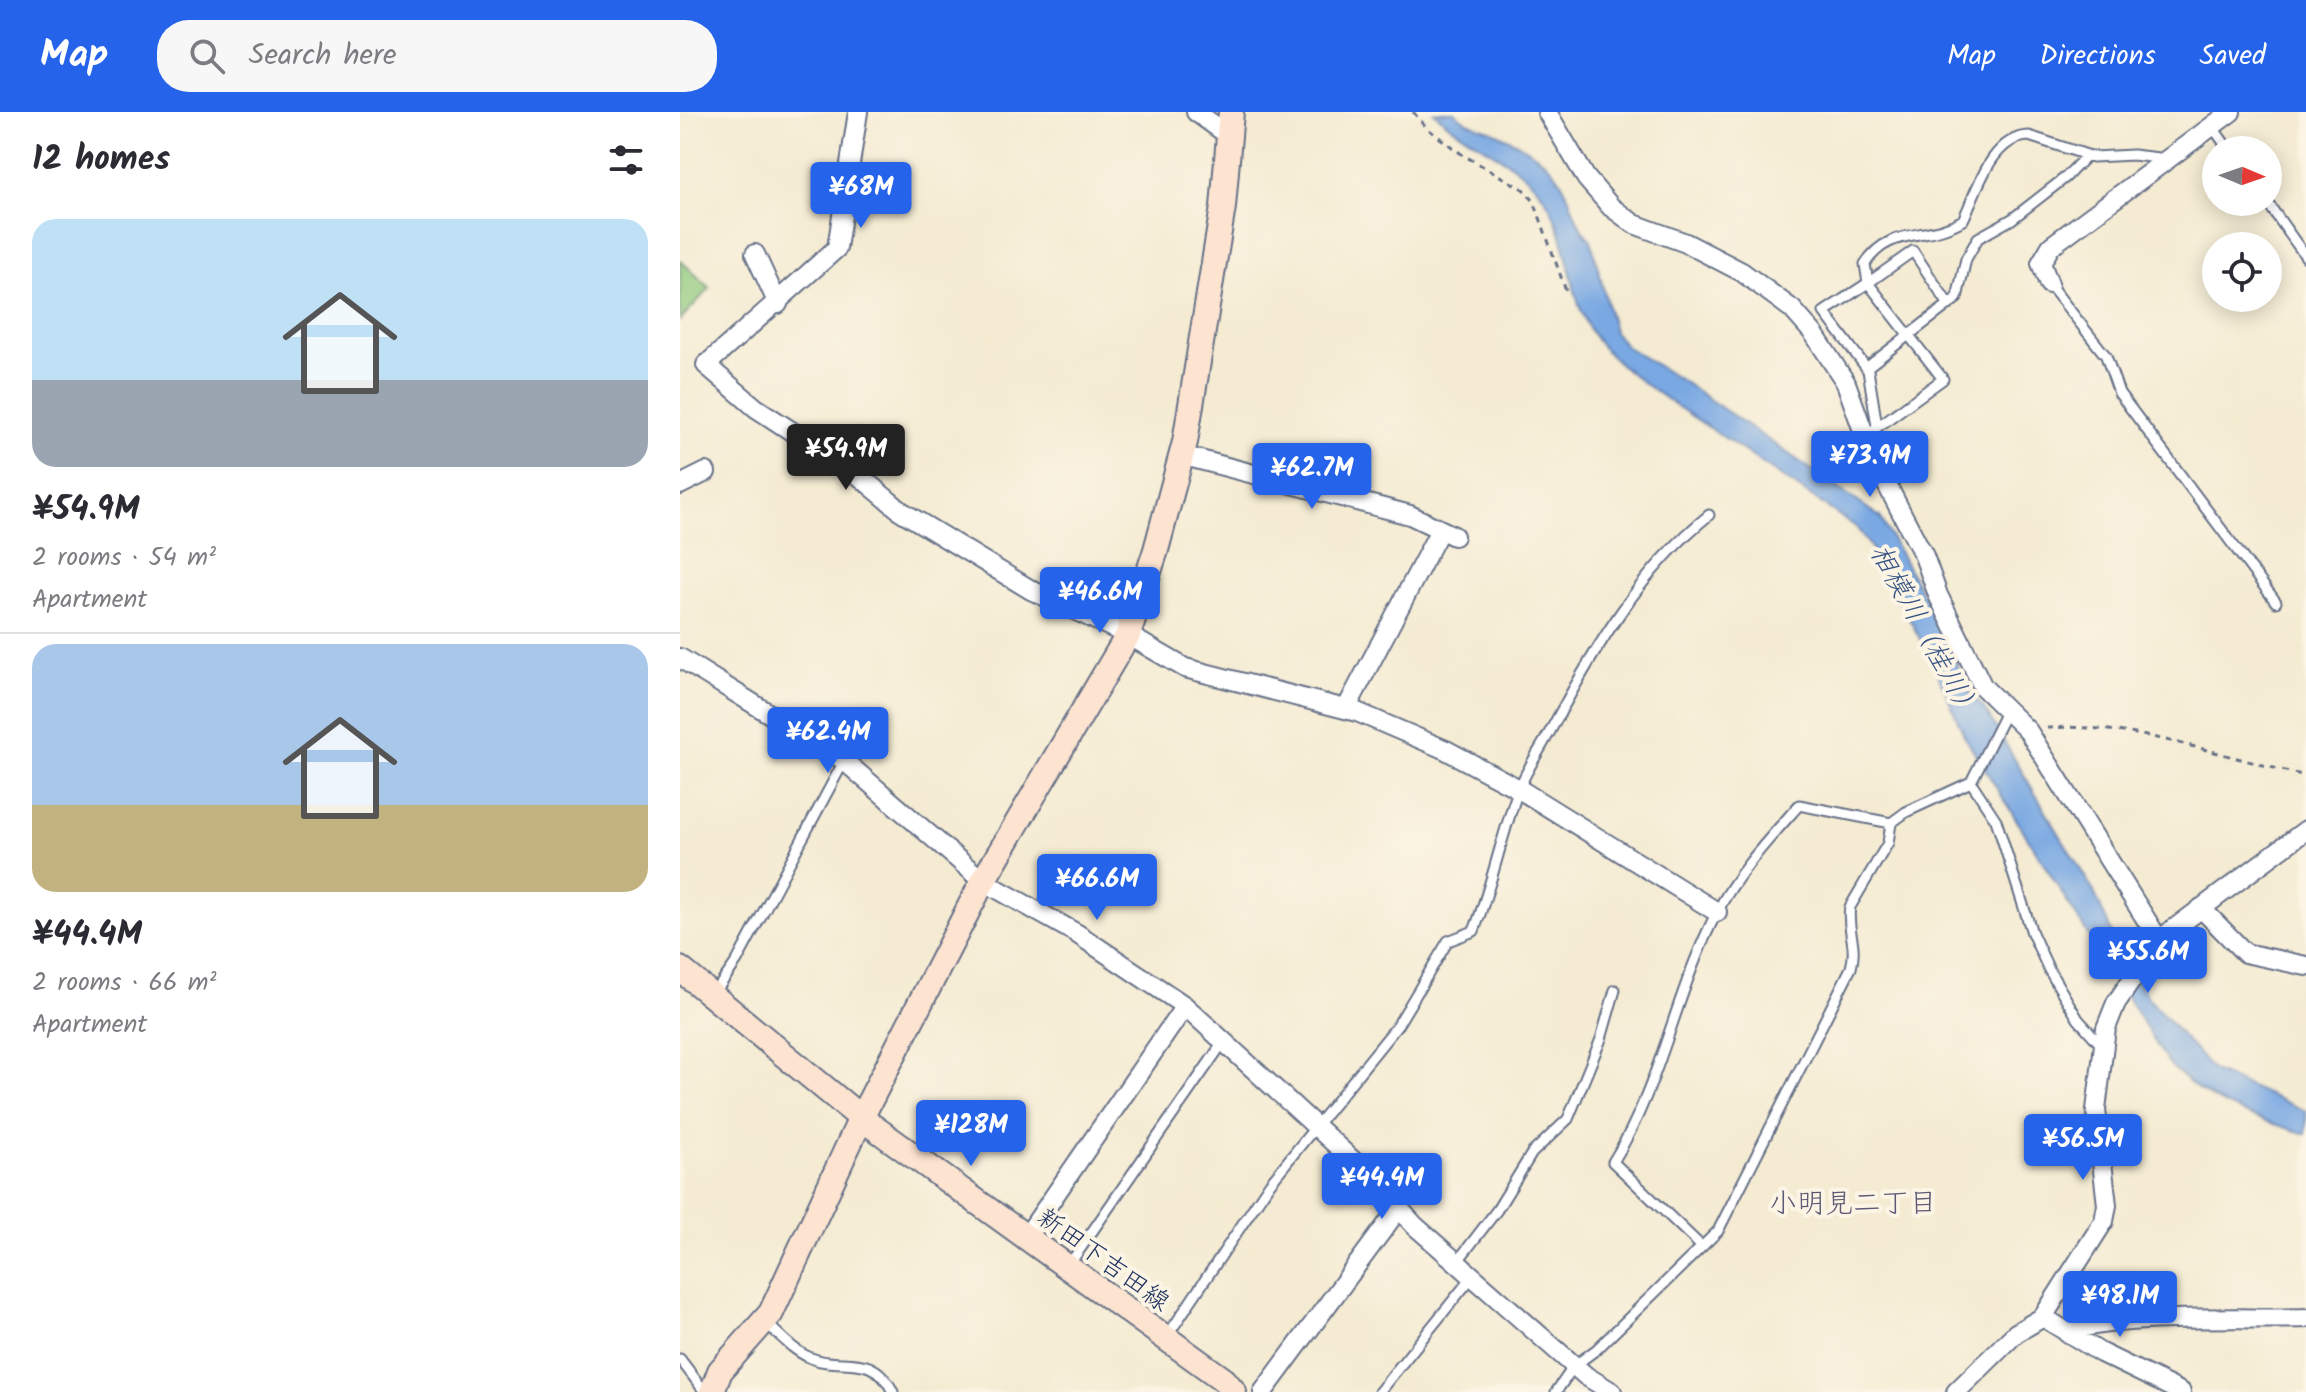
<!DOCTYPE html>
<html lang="en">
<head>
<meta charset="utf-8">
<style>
  :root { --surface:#fff; --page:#f7f7f7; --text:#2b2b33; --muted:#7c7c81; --line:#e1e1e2; --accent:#2563eb }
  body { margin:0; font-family:Kalam,"Klee One",sans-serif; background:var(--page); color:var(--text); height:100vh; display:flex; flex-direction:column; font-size:30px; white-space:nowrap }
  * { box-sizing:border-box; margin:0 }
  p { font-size:26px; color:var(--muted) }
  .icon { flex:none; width:44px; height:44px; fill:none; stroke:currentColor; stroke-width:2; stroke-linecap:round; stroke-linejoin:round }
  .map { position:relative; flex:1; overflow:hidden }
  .panel { display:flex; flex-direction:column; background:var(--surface); width:680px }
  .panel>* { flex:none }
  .needle { width:52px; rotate:92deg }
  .buttons { position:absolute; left:1522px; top:24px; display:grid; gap:16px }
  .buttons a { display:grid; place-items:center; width:80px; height:80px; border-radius:50%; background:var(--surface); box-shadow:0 4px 20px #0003; font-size:40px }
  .price { position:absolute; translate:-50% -68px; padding:0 18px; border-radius:8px; background:var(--accent); color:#fff; font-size:26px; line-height:52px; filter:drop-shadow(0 2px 4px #0008) }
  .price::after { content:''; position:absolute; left:50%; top:48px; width:24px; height:18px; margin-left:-12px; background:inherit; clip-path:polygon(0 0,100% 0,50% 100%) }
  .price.active { background:#222; color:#fff }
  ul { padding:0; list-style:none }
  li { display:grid; align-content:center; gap:16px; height:424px; padding:0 32px }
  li+li { border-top:2px solid var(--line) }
  li span { display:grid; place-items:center; height:248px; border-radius:24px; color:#555 }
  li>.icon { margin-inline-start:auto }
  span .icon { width:144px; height:144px; fill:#fffc; stroke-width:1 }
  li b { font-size:34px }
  h2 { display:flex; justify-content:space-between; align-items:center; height:96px; padding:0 32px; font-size:34px }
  header { display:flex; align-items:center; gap:48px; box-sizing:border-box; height:112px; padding:0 40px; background:var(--accent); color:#fff }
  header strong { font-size:38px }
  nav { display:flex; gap:44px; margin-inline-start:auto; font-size:28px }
  .search { width:560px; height:72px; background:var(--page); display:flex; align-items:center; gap:20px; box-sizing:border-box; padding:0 28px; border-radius:32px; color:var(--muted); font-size:30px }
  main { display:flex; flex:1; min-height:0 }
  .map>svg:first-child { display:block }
  .green { fill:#91ca7e; stroke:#567c6e; stroke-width:2 }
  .water { fill:#79a8e2; stroke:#4a6ca0; stroke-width:2 }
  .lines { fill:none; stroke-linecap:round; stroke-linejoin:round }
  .lane-casing { stroke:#677187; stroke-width:13 }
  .street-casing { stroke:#677187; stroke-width:22 }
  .secondary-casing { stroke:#677187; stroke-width:28 }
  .path { stroke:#677187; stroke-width:3; stroke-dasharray:6 6; stroke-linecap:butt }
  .lane { stroke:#fff; stroke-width:9 }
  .street { stroke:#fff; stroke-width:18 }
  .secondary { stroke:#fde4d1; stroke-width:24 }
  .labels { text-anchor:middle; stroke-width:8; stroke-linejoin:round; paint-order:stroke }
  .street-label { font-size:26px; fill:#1b2f5e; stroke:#fcf5e5 }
  .water-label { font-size:28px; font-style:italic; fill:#375386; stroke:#fcf5e5 }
  .neighbourhood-label { font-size:28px; fill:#5e5a75; stroke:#fcf5e5 }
</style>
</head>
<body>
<header>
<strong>Map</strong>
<div class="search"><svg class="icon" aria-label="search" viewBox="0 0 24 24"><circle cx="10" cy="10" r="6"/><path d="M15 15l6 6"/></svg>Search here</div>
<nav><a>Map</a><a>Directions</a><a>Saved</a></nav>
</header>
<main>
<section class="panel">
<h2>12 homes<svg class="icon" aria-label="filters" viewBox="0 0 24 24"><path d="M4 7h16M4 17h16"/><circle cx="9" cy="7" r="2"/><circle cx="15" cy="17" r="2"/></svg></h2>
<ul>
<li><span style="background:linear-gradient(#bfe0f5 65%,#9aa5b1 0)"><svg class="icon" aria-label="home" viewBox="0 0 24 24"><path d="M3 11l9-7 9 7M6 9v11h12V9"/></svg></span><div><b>¥54.9M</b><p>2 rooms · 54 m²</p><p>Apartment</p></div></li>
<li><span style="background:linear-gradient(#a9c7e8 65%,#c2b280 0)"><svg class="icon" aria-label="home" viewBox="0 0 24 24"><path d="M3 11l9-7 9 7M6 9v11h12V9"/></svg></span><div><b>¥44.4M</b><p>2 rooms · 66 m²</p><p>Apartment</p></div></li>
</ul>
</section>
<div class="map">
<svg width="1626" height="1280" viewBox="0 0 1626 1280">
  <rect width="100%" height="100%" fill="#fcf5e5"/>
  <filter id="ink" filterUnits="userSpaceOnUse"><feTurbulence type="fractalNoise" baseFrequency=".0125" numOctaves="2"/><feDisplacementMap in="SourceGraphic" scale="16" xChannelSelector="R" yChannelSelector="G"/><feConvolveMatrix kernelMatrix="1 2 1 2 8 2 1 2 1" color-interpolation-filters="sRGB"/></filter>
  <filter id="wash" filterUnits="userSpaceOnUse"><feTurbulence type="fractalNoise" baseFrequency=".006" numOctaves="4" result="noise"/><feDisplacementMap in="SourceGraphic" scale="32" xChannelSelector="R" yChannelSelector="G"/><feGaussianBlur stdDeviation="1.8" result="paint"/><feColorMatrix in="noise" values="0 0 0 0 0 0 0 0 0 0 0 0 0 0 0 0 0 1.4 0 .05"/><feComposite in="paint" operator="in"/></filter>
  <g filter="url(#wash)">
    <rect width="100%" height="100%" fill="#f4ebd2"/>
    <!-- green -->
    <path class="green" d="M0,148L30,176L0,208Z"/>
    <!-- water -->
    <path class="water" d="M754,0H775C787,14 804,14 819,22C838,31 863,45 876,62C892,81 892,110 911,128L934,220L947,235L1007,272L1200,405L1254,503L1290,581L1304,596L1414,780L1433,824L1469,887L1533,959L1626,999V1022C1574,1006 1522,991 1486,948L1285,625L1253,551L1190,434L1176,415C1127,382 1079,349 1030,316C994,292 954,268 923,236C886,197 894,130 864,85C838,46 787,32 754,0Z"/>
  </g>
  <g filter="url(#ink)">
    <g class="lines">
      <defs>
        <path id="lane" d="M1532,14L1549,38
          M1587,90L1626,145
          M1369,172L1426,244L1439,281L1596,490
          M1269,193L1233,139L1188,171L1185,152C1210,113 1246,130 1283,108C1297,79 1311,25 1349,24L1413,45L1453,43L1487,47
          M1186,256L1277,186L1286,147L1298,126L1332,107L1386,65L1407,43
          M1185,324L1263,267L1188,171L1144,200L1188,258L1197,314
          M1291,670L1316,708L1352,821L1369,858L1398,907L1423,935
          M33,883L57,849L164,649
          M1022,1135L933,1050C981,974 995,880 1037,800C1058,760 1089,727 1119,693L1211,711
          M777,1150L817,1098L852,1041L888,1007L921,927L935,878
          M389,1153L544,929
          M86,1211C100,1223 113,1239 131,1246C161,1259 192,1237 213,1280
          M486,1226L590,1071L717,914L768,829L794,819C812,773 821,725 838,679C847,656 862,635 873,614C915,536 960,459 1029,403
          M0,1247L25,1280
          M699,1280L792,1165
          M876,1280L894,1254L917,1237L1038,1119L1171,856C1178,831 1166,818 1170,795L1208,731L1211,711L1226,700L1291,670L1327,598"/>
        <path id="street" d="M178,0L157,136L26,253L76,296L177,362L221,399L351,478L448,523L505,556L677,600L766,638L839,677L1037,800
          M516,0L548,23
          M867,0L906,66L931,95L954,112L1006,131L1062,160L1112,197L1134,222L1166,271L1192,344L1244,444L1258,483L1303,575L1348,619L1479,828
          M75,142L98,192
          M1369,172L1361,151L1371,134L1551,0
          M501,343L730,403L774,424
          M0,373L26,360
          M0,546L162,647L303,769L396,821L505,894L692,1066L734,1113L906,1264L932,1280
          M666,597L760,418
          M1521,796L1565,841L1626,854
          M346,1125L505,894
          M1363,1205L1421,1241L1501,1280
          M1387,1221C1425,1201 1575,1208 1626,1206
          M583,1280L719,1096
          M1276,1280L1336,1221L1363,1205L1424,1109L1427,1093L1416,998L1426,916L1436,891L1479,828L1626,718"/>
        <path id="secondary" d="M0,857L181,1006L544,1268L554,1280
          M32,1280L40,1259L91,1201L181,1006L303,769L448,523L476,438L505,330L543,95L551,0"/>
      </defs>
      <!-- lane casing -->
      <use href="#lane" class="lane-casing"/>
      <!-- street casing -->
      <use href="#street" class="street-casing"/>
      <!-- secondary casing -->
      <use href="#secondary" class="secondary-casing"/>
      <!-- path -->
      <path class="path" d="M733,0L748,17L783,43L843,77L854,89L886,179
        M1367,616C1450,610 1545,645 1626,664"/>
      <!-- lane -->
      <use href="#lane" class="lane"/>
      <!-- street -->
      <use href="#street" class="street"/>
      <!-- secondary -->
      <use href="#secondary" class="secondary"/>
    </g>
  </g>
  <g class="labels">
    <!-- street labels -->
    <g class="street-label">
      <text transform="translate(424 1147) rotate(36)" y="9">新田下吉田線</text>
    </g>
    <!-- water labels -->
    <g class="water-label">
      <text transform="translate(1246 519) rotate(61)" y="10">相模川（桂川）</text>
    </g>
    <!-- neighbourhood labels -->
    <g class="neighbourhood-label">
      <text x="1173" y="1100">小明見二丁目</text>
    </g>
  </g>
</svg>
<div class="buttons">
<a><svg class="needle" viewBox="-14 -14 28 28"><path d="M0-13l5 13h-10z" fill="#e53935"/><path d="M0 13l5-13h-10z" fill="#7c7c81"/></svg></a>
<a><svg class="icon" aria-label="locate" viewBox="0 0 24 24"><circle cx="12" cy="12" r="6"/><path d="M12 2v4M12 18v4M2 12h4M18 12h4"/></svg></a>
</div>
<b class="price" style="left:181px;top:118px">¥68M</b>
<b class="price active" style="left:166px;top:380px">¥54.9M</b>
<b class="price" style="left:1190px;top:387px">¥73.9M</b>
<b class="price" style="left:632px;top:399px">¥62.7M</b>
<b class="price" style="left:420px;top:523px">¥46.6M</b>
<b class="price" style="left:148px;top:663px">¥62.4M</b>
<b class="price" style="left:417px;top:810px">¥66.6M</b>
<b class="price" style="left:1468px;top:883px">¥55.6M</b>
<b class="price" style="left:291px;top:1056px">¥128M</b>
<b class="price" style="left:1403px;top:1070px">¥56.5M</b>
<b class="price" style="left:702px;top:1109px">¥44.4M</b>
<b class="price" style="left:1440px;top:1227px">¥98.1M</b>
</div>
</main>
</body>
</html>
